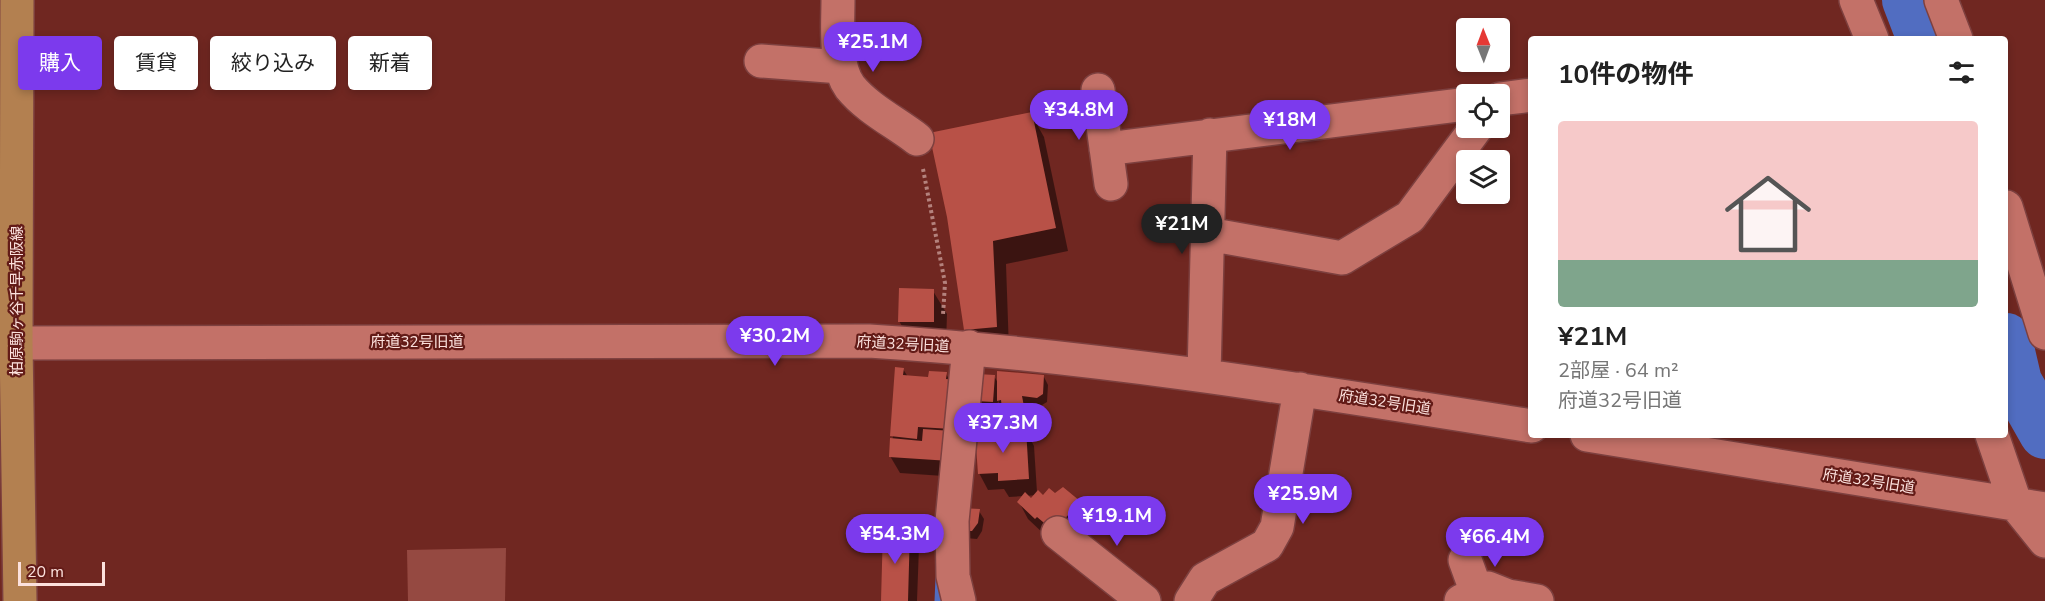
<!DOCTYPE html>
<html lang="ja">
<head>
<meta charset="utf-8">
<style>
  :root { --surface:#fff; --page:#f2f2f2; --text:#222; --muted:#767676; --line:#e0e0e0; --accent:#7c3aed }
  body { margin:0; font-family:"Nunito Sans","Noto Sans JP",sans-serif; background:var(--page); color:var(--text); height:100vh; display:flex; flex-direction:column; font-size:22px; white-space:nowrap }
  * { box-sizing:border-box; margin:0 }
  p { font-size:20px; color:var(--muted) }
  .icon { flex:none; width:33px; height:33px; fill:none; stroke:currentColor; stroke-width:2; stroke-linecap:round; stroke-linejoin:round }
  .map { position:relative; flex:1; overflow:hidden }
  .sheet { position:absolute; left:1528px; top:36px; width:480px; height:402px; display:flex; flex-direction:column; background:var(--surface); border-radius:6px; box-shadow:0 3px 9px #0003 }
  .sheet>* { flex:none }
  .top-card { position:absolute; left:18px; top:36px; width:570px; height:54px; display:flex; gap:12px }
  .needle { width:39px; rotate:359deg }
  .fabs { position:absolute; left:1456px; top:18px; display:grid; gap:12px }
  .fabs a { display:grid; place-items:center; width:54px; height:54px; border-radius:6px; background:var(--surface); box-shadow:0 3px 9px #0003; font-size:30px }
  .scale { position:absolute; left:18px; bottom:15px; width:87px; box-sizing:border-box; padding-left:6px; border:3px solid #fce1dd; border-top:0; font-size:16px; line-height:21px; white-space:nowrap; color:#fce1dd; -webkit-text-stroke:4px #631b17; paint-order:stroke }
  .price { position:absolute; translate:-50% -51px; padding:0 14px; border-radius:21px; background:var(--accent); color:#fff; font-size:20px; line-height:39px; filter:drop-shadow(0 2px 3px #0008) }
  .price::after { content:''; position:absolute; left:50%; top:36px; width:18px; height:14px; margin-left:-9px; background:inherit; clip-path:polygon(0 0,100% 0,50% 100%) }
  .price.selected { background:#222; color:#fff }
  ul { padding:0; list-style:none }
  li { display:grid; align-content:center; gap:12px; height:318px; padding:0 30px }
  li+li { border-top:2px solid var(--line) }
  li span { display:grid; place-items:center; height:186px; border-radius:6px; color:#555 }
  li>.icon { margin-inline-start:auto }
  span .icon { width:108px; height:108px; fill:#fffc; stroke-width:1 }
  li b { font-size:26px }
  h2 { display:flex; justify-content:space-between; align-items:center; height:72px; padding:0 30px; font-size:26px }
  .pill { padding:0 21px; border-radius:6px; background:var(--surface); box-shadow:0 3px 9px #0003; font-size:21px; line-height:54px }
  .pill.selected { background:var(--accent); color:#fff }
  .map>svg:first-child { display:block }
  .green { fill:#954941 }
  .shadow { fill:#0007; fill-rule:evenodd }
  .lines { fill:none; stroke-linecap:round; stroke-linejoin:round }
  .stream { stroke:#516dc1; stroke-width:9 }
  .river { stroke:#516dc1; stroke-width:52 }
  .building { fill:#b85147 }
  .minor-casing { stroke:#7d403f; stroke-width:36 }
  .major-casing { stroke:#7d403f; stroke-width:36 }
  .path { stroke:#b4827d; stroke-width:4; stroke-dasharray:3 3; stroke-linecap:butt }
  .minor { stroke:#c37168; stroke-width:33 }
  .major { stroke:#b38050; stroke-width:33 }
  .labels { text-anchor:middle; stroke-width:4.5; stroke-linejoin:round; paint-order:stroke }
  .street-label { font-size:15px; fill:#fce1dd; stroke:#631b17 }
</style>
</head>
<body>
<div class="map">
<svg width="2045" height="601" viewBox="0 0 2045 601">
  <rect width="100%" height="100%" fill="#702721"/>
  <!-- green -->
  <path class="green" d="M506,548L505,601H408L407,550Z"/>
  <!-- shadow -->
  <path class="shadow" d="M1031,114L1044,137L1068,251L1006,264L1009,350L979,353L965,330Z
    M933,291L947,314L946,345H913L899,321Z
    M903,369L908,377L930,379L946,374L950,381L958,477L900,473L890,456Z
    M994,376L998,383L1044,377L1048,385L1047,402L1042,405L1026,404L1030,430L1026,431L1034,446L1037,492L1044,497L1055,495L1079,502L1088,518L1072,537L1045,535L1028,519L1019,502L1024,496L1009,497L1004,489L988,490L979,473L1008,431L998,400L997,410L982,409L977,401ZM1036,495L1031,500L1026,496Z
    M979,511L984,519L982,531L977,539L965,538Z
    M909,531L919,547L917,601H883Z"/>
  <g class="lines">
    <!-- stream -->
    <path class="stream" d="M939,601L940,578"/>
    <!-- river -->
    <path class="river" d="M1908,0L1923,39
      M2006,339L2016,382L2045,433"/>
  </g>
  <!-- building -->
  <path class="building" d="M1032,112L1056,228L993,241L997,327L964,330L947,217L929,133Z
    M899,288L934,289V322H898Z
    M895,367L904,368L903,375L928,377L929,371L947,372L946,379L956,380L952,429L918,427L917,439L890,436Z
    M997,371L1044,375L1043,394L1037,398L1022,396L1027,422L1004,426L1001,400L997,401Z
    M977,374L995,375L993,402L975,401Z
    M1026,428L1029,479L998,481V473L978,474L975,431Z
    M923,429L952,431L950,461L889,457L890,438L922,441Z
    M1063,487L1080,501L1063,521L1049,527L1037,517L1035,519L1017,502L1025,492L1031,498L1038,490L1043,495L1049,488L1055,493Z
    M960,508L980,509L978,523L972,531H959Z
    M883,528L910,529L908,601H881Z"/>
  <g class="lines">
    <defs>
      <path id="minor" d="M838,0C838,26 834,65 850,87C868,109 895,122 917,139
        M1856,0L1872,39
        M1941,0L1956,39
        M761,61L841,67
        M1098,90L1111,184
        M1500,99L1532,95
        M1106,149L1467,104
        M2006,207L2045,333
        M1208,234L1342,258L1410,217L1476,128
        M16,343L869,341C1092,355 1312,391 1532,426
        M1204,375L1210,135
        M1587,435L2045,509
        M1992,435L2016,505L2045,541
        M1058,533L1144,601
        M1465,560L1477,593
        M959,601L953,576L952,521L969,347
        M1191,601L1205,579L1267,545L1277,527L1300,389
        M1461,601L1488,588L1508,596L1537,601"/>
      <path id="major" d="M17,0L16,343L20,601"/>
    </defs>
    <!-- minor casing -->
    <use href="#minor" class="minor-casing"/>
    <!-- major casing -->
    <use href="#major" class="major-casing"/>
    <!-- path -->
    <path class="path" d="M923,169L945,283L943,315"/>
    <!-- minor -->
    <use href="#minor" class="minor"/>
    <!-- major -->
    <use href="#major" class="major"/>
  </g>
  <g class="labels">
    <!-- street labels -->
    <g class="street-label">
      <text transform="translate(17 301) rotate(-90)" y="5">柏原駒ヶ谷千早赤阪線</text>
      <text x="417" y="347">府道32号旧道</text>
      <text transform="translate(903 344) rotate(3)" y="5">府道32号旧道</text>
      <text transform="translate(1385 402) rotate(9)" y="5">府道32号旧道</text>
      <text transform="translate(1869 481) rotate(9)" y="5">府道32号旧道</text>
    </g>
  </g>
</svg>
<div class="fabs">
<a><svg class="needle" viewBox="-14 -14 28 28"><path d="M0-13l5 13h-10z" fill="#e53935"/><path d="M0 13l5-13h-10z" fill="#767676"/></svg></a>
<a><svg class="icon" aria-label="locate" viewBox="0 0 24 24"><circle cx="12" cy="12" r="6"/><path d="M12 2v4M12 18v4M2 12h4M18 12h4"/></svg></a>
<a><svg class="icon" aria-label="layers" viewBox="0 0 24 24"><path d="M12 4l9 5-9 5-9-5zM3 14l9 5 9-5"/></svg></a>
</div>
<div class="scale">20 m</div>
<b class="price" style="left:873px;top:73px">¥25.1M</b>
<b class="price" style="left:1079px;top:141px">¥34.8M</b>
<b class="price" style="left:1290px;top:151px">¥18M</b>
<b class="price selected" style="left:1182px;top:255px">¥21M</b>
<b class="price" style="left:775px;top:367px">¥30.2M</b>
<b class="price" style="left:1003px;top:454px">¥37.3M</b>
<b class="price" style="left:1303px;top:525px">¥25.9M</b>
<b class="price" style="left:1117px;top:547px">¥19.1M</b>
<b class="price" style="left:895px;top:565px">¥54.3M</b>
<b class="price" style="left:1495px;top:568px">¥66.4M</b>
<div class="top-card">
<a class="pill selected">購入</a>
<a class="pill">賃貸</a>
<a class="pill">絞り込み</a>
<a class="pill">新着</a>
</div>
<section class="sheet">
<h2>10件の物件<svg class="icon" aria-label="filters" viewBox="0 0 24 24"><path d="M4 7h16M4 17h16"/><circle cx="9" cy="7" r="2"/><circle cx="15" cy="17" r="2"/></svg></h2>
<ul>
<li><span style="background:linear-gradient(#f6c9c9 75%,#7fa58c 0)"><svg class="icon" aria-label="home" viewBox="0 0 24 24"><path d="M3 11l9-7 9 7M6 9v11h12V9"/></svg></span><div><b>¥21M</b><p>2部屋 · 64 m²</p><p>府道32号旧道</p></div></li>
</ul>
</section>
</div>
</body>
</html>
